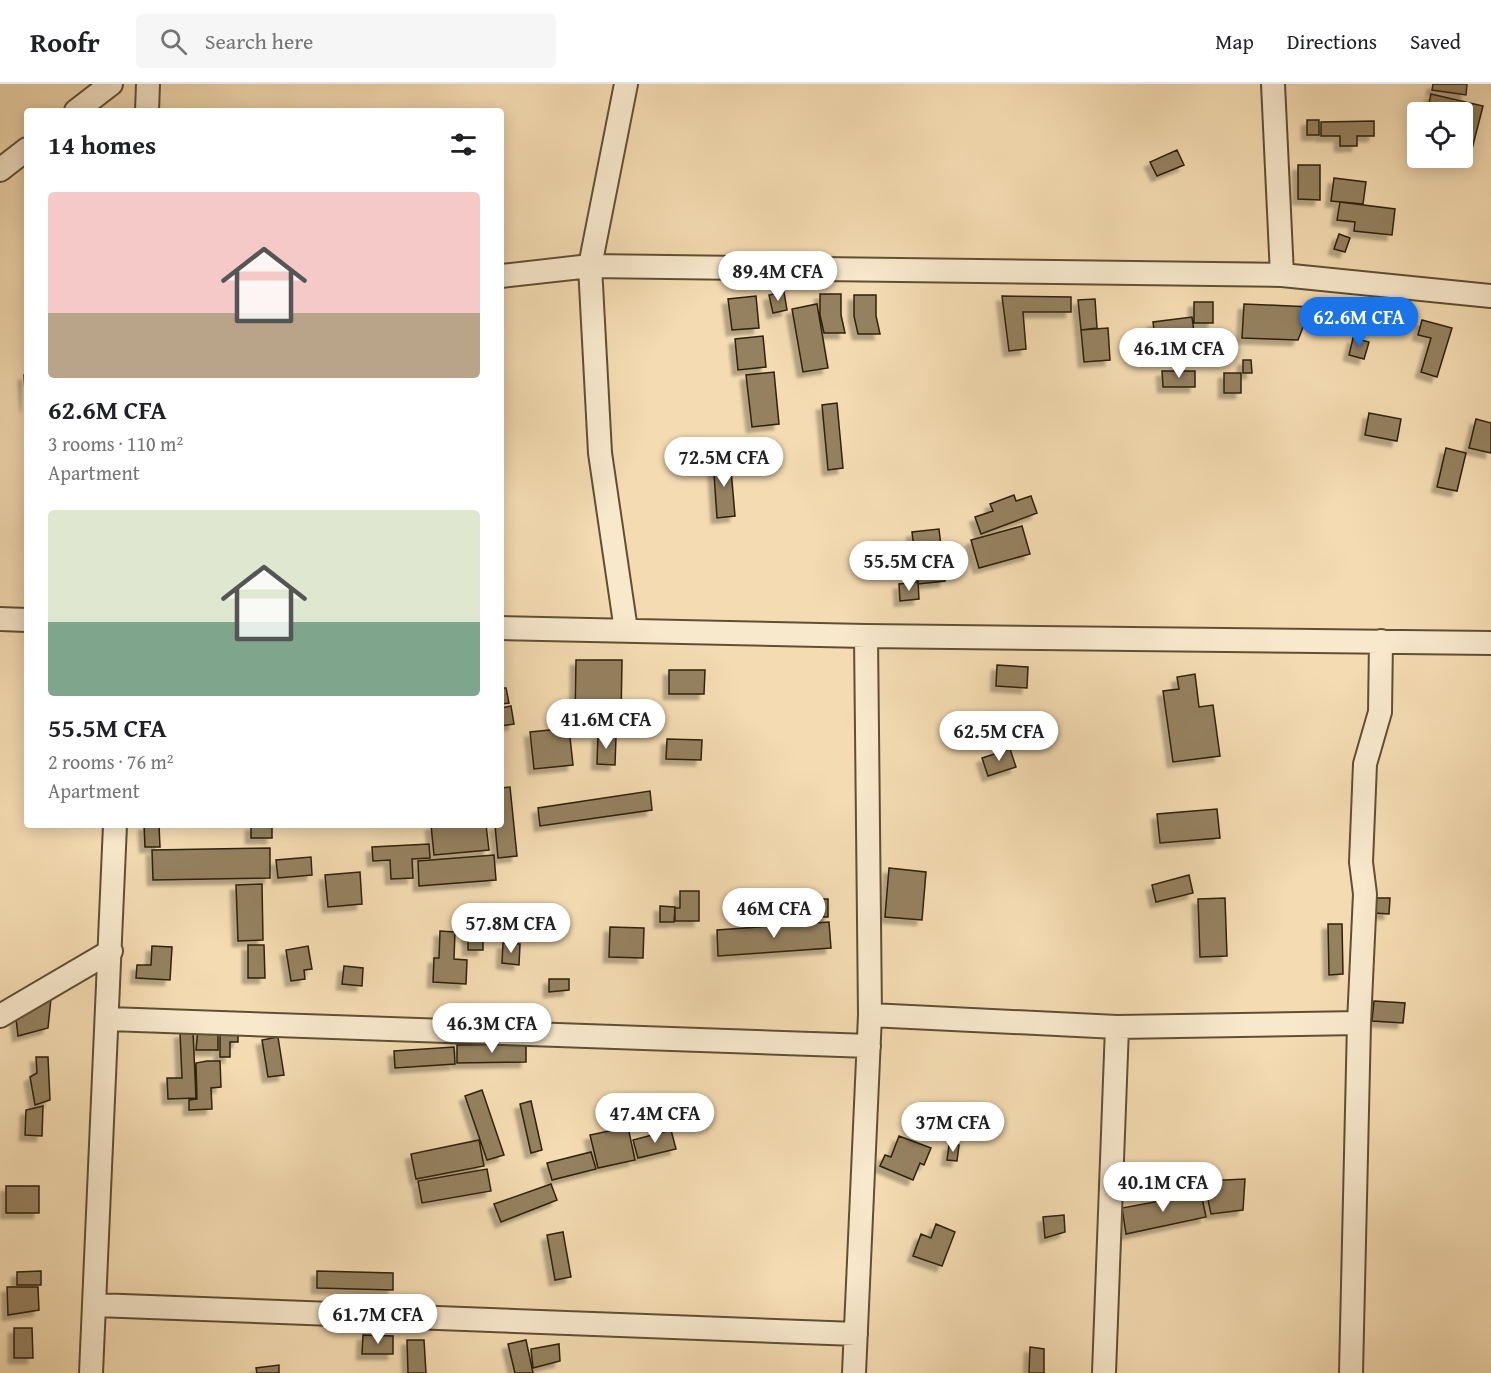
<!DOCTYPE html>
<html lang="en">
<head>
<meta charset="utf-8">
<style>
  :root { --surface:#fff; --page:#f6f6f6; --text:#202124; --muted:#757577; --line:#e0e0e0; --accent:#1a73e8 }
  body { margin:0; font-family:"Gentium Book Plus",serif; background:var(--page); color:var(--text); height:100vh; display:flex; flex-direction:column; font-size:22px; white-space:nowrap }
  * { box-sizing:border-box; margin:0 }
  p { font-size:20px; color:var(--muted) }
  .icon { flex:none; width:33px; height:33px; fill:none; stroke:currentColor; stroke-width:2; stroke-linecap:round; stroke-linejoin:round }
  .map { position:relative; flex:1; overflow:hidden }
  .panel { position:absolute; left:24px; top:24px; width:480px; height:720px; display:flex; flex-direction:column; background:var(--surface); border-radius:6px; box-shadow:0 3px 15px #0003 }
  .panel>* { flex:none }
  .tools { position:absolute; left:1407px; top:18px; display:grid; gap:12px }
  .tools a { display:grid; place-items:center; width:66px; height:66px; border-radius:6px; background:var(--surface); box-shadow:0 3px 15px #0003; font-size:30px }
  .price { position:absolute; translate:-50% -51px; padding:0 14px; border-radius:21px; background:#fff; color:#222; font-size:20px; line-height:39px; filter:drop-shadow(0 2px 3px #0008) }
  .price::after { content:''; position:absolute; left:50%; top:36px; width:18px; height:14px; margin-left:-9px; background:inherit; clip-path:polygon(0 0,100% 0,50% 100%) }
  .price.on { background:var(--accent); color:#fff }
  ul { padding:0; list-style:none }
  li { display:grid; align-content:center; gap:12px; height:318px; padding:0 24px }
  li span { display:grid; place-items:center; height:186px; border-radius:6px; color:#555 }
  li>.icon { margin-inline-start:auto }
  span .icon { width:108px; height:108px; fill:#fffc; stroke-width:1 }
  li b { font-size:26px }
  h2 { display:flex; justify-content:space-between; align-items:center; height:72px; padding:0 24px; font-size:26px }
  header { display:flex; align-items:center; gap:36px; box-sizing:border-box; height:84px; padding:0 30px; background:var(--surface); border-bottom:2px solid var(--line) }
  header strong { font-size:28px }
  nav { display:flex; gap:33px; margin-inline-start:auto; font-size:21px }
  .search { width:420px; height:54px; background:var(--page); display:flex; align-items:center; gap:15px; box-sizing:border-box; padding:0 21px; border-radius:6px; color:var(--muted); font-size:22px }
  .map>svg:first-child { display:block }
  .building { fill:#958161; stroke:#2f200a; stroke-width:1.5; filter:url(#shadow) }
  .lines { fill:none; stroke-linecap:round; stroke-linejoin:round }
  .street-casing { stroke:#604f34; stroke-width:26 }
  .street { stroke:#f8e8cc; stroke-width:22 }
</style>
</head>
<body>
<header>
<strong>Roofr</strong>
<div class="search"><svg class="icon" aria-label="search" viewBox="0 0 24 24"><circle cx="10" cy="10" r="6"/><path d="M15 15l6 6"/></svg>Search here</div>
<nav><a>Map</a><a>Directions</a><a>Saved</a></nav>
</header>
<div class="map">
<svg width="1491" height="1289" viewBox="0 0 1491 1289">
  <defs>
    <filter id="shadow"><feDropShadow dx="-5.5" dy="5.5" stdDeviation="1.5" flood-color="#0004"/></filter>
  </defs>
  <rect width="100%" height="100%" fill="#f4dbb1"/>
  <filter id="stains"><feTurbulence type="fractalNoise" baseFrequency=".00333" numOctaves="4"/><feColorMatrix values="0 0 0 0 .2 0 0 0 0 .09 0 0 0 0 .02 0 0 0 .5 -.17"/></filter>
  <radialGradient id="worn" r=".72"><stop offset=".6" stop-color="#630" stop-opacity="0"/><stop offset="1" stop-color="#630" stop-opacity=".3"/></radialGradient>
  <!-- building -->
  <path class="building" d="M1433,0H1467L1466,11L1432,6Z
    M1431,10L1483,22L1471,69L1462,67V28H1427Z
    M1307,36H1319V51H1307Z
    M1374,37V52H1357V62H1340V52H1321V38Z
    M1177,66L1184,81L1157,92L1150,78Z
    M1298,81H1320V116L1298,115Z
    M1334,94L1366,98L1363,120L1331,117Z
    M1340,118L1395,125L1392,151L1354,147L1355,138L1337,136Z
    M1339,150L1350,154L1345,168L1334,165Z
    M784,208L787,226L773,229L769,211Z
    M820,210H841V231L845,249H824L820,231Z
    M854,211H876V232L880,250H858L854,232Z
    M756,212L759,244L732,246L728,215Z
    M1002,212L1071,213V228H1023L1026,265L1009,267Z
    M1095,215L1097,244L1081,246L1078,216Z
    M1194,218H1213V239H1194Z
    M817,220L828,284L803,288L792,225Z
    M1244,220L1311,223L1298,256L1242,254Z
    M1192,233L1194,249L1155,254L1153,238Z
    M1422,236L1452,244L1437,293L1421,288L1431,254L1418,251Z
    M1108,244L1110,276L1084,278L1081,246Z
    M763,252L766,283L738,286L735,255Z
    M1353,254L1369,258L1364,275L1349,271Z
    M1243,276H1251L1252,289H1243Z
    M1162,287H1195V303H1163Z
    M774,288L779,340L752,343L746,291Z
    M1224,289H1241V309H1224Z
    M24,291H27L26,323Z
    M837,319L843,384L828,386L822,321Z
    M1369,329L1401,335L1397,357L1365,351Z
    M1476,335L1491,339V369L1469,364Z
    M1446,364L1466,369L1457,407L1437,403Z
    M730,374L735,432L717,434L713,376Z
    M1014,411L1016,417L1031,412L1037,429L981,450L975,433L993,427L990,420Z
    M1022,442L1030,470L979,484L971,456Z
    M939,445L945,497L918,500L912,448Z
    M918,498L919,515L900,517L899,500Z
    M576,576H622L621,635H575Z
    M997,581L1028,583L1027,604L996,602Z
    M669,586H705L704,610H669Z
    M1195,590L1199,623L1213,621L1220,672L1173,678L1163,607L1179,605L1177,593Z
    M501,604H506L509,619L501,620Z
    M511,622L514,640L501,642V624Z
    M569,644L573,681L534,685L530,648Z
    M598,651L616,652L615,681L597,680Z
    M667,655L702,656L701,676L666,675Z
    M1010,665L1016,683L988,692L982,674Z
    M510,703L517,772L498,774L495,741H501V704Z
    M650,707L652,726L540,742L538,724Z
    M1217,725L1220,754L1160,759L1157,730Z
    M144,741H159L160,763H145Z
    M251,741H272V754H251Z
    M431,741H486L489,766L434,771Z
    M429,760L430,774L412,775L413,794L391,795L390,776L373,777L372,763Z
    M270,764V794L153,796L152,766Z
    M494,771L496,796L419,802L418,777Z
    M311,773L312,791L278,794L276,776Z
    M889,784L926,788L922,836L885,833Z
    M360,788L362,820L328,823L325,791Z
    M1189,791L1193,809L1156,818L1152,801Z
    M262,800L263,856L238,857L236,801Z
    M680,807H699V837H675V824H680Z
    M1225,814L1227,872L1200,873L1198,815Z
    M1375,814H1390L1389,830L1374,829Z
    M811,815H828V833H810Z
    M660,822L675,823L674,838H660Z
    M468,829H483V866H468Z
    M829,838L831,864L718,872L717,846Z
    M1328,840H1342L1343,890L1329,891Z
    M610,843L644,844L643,874L609,873Z
    M440,847L455,848L454,875L467,876L466,900L433,898L434,874H439Z
    M503,859L520,860L519,881L502,879Z
    M248,861H264L265,894H248Z
    M152,862L172,863L170,896L136,894L137,881H151Z
    M308,862L312,885L304,886L305,895L291,897L286,866Z
    M344,882L363,884L362,902L342,900Z
    M549,895H569V906L549,908Z
    M51,914L48,944L18,952L16,935Z
    M1374,917L1405,919L1403,939L1372,937Z
    M198,944H218V966H196Z
    M193,948L196,1014L168,1015L167,994H182L180,949Z
    M220,950H238V958H230V973H220Z
    M278,953L284,991L268,993L262,956Z
    M526,960V978L457,979V961Z
    M454,963L455,980L395,984L394,967Z
    M36,973H48L50,1016L35,1021L30,993L37,989Z
    M207,977H220L221,1003L211,1004L212,1025L189,1026V1016L197,1015L196,979Z
    M482,1006L504,1071L487,1076L465,1012Z
    M531,1017L542,1066L531,1069L520,1020Z
    M43,1022L42,1052L25,1051L26,1026Z
    M628,1043L635,1076L598,1084L590,1051Z
    M671,1046L676,1065L638,1074L633,1056Z
    M899,1052L931,1064L924,1081L920,1079L913,1096L880,1082L885,1071L891,1073Z
    M479,1056L484,1082L416,1095L411,1070Z
    M949,1061H959L957,1077L947,1076Z
    M591,1068L596,1085L552,1096L547,1079Z
    M487,1085L491,1107L422,1119L418,1097Z
    M1245,1095L1243,1126L1211,1130L1204,1097Z
    M551,1100L557,1116L501,1138L494,1120Z
    M6,1102H39V1129H6Z
    M1201,1109L1206,1133L1126,1150L1122,1124Z
    M1064,1131L1065,1148L1045,1154L1043,1133Z
    M936,1140L955,1148L942,1182L913,1172L921,1150L931,1154Z
    M563,1148L571,1193L555,1196L547,1151Z
    M41,1187V1201H17V1188Z
    M317,1187L393,1189V1206L317,1204Z
    M7,1203H38L39,1226L8,1231Z
    M14,1244H32L33,1274H14Z
    M363,1251L393,1252V1270H362Z
    M407,1256H424L426,1289H408Z
    M526,1256L533,1289H515L508,1260Z
    M559,1260L560,1277L533,1284L531,1265Z
    M1030,1263L1044,1265V1289H1029Z
    M279,1281V1289H257L256,1284Z"/>
  <g class="lines">
    <defs>
      <path id="street" d="M626,0L590,182L600,369L626,546
        M1273,0L1282,191
        M76,27L111,0
        M147,27L148,0
        M0,86L27,65
        M501,192L590,182L1282,191L1491,212
        M0,535L27,536
        M501,544L866,552L1491,559
        M870,931L1117,943L1359,939
        M0,932L111,867
        M109,935L869,962
        M96,1221L856,1250
        M91,1289L115,741
        M854,1289L870,931L866,552
        M1104,1289L1117,943
        M1351,1289L1359,939L1365,810L1361,778L1365,680L1380,628L1381,557"/>
    </defs>
    <!-- street casing -->
    <use href="#street" class="street-casing"/>
    <!-- street -->
    <use href="#street" class="street"/>
  </g>
  <rect width="100%" height="100%" filter="url(#stains)"/>
  <rect width="100%" height="100%" fill="url(#worn)"/>
</svg>
<div class="tools">
<a><svg class="icon" aria-label="locate" viewBox="0 0 24 24"><circle cx="12" cy="12" r="6"/><path d="M12 2v4M12 18v4M2 12h4M18 12h4"/></svg></a>
</div>
<b class="price" style="left:778px;top:218px">89.4M CFA</b>
<b class="price on" style="left:1359px;top:264px">62.6M CFA</b>
<b class="price" style="left:1179px;top:295px">46.1M CFA</b>
<b class="price" style="left:724px;top:404px">72.5M CFA</b>
<b class="price" style="left:909px;top:508px">55.5M CFA</b>
<b class="price" style="left:606px;top:666px">41.6M CFA</b>
<b class="price" style="left:999px;top:678px">62.5M CFA</b>
<b class="price" style="left:774px;top:855px">46M CFA</b>
<b class="price" style="left:511px;top:870px">57.8M CFA</b>
<b class="price" style="left:492px;top:970px">46.3M CFA</b>
<b class="price" style="left:655px;top:1060px">47.4M CFA</b>
<b class="price" style="left:953px;top:1069px">37M CFA</b>
<b class="price" style="left:1163px;top:1129px">40.1M CFA</b>
<b class="price" style="left:378px;top:1261px">61.7M CFA</b>
<section class="panel">
<h2>14 homes<svg class="icon" aria-label="filters" viewBox="0 0 24 24"><path d="M4 7h16M4 17h16"/><circle cx="9" cy="7" r="2"/><circle cx="15" cy="17" r="2"/></svg></h2>
<ul>
<li><span style="background:linear-gradient(#f6c9c9 65%,#b9a48a 0)"><svg class="icon" aria-label="home" viewBox="0 0 24 24"><path d="M3 11l9-7 9 7M6 9v11h12V9"/></svg></span><div><b>62.6M CFA</b><p>3 rooms · 110 m²</p><p>Apartment</p></div></li>
<li><span style="background:linear-gradient(#dfe7d0 60%,#7fa58c 0)"><svg class="icon" aria-label="home" viewBox="0 0 24 24"><path d="M3 11l9-7 9 7M6 9v11h12V9"/></svg></span><div><b>55.5M CFA</b><p>2 rooms · 76 m²</p><p>Apartment</p></div></li>
</ul>
</section>
</div>
</body>
</html>
